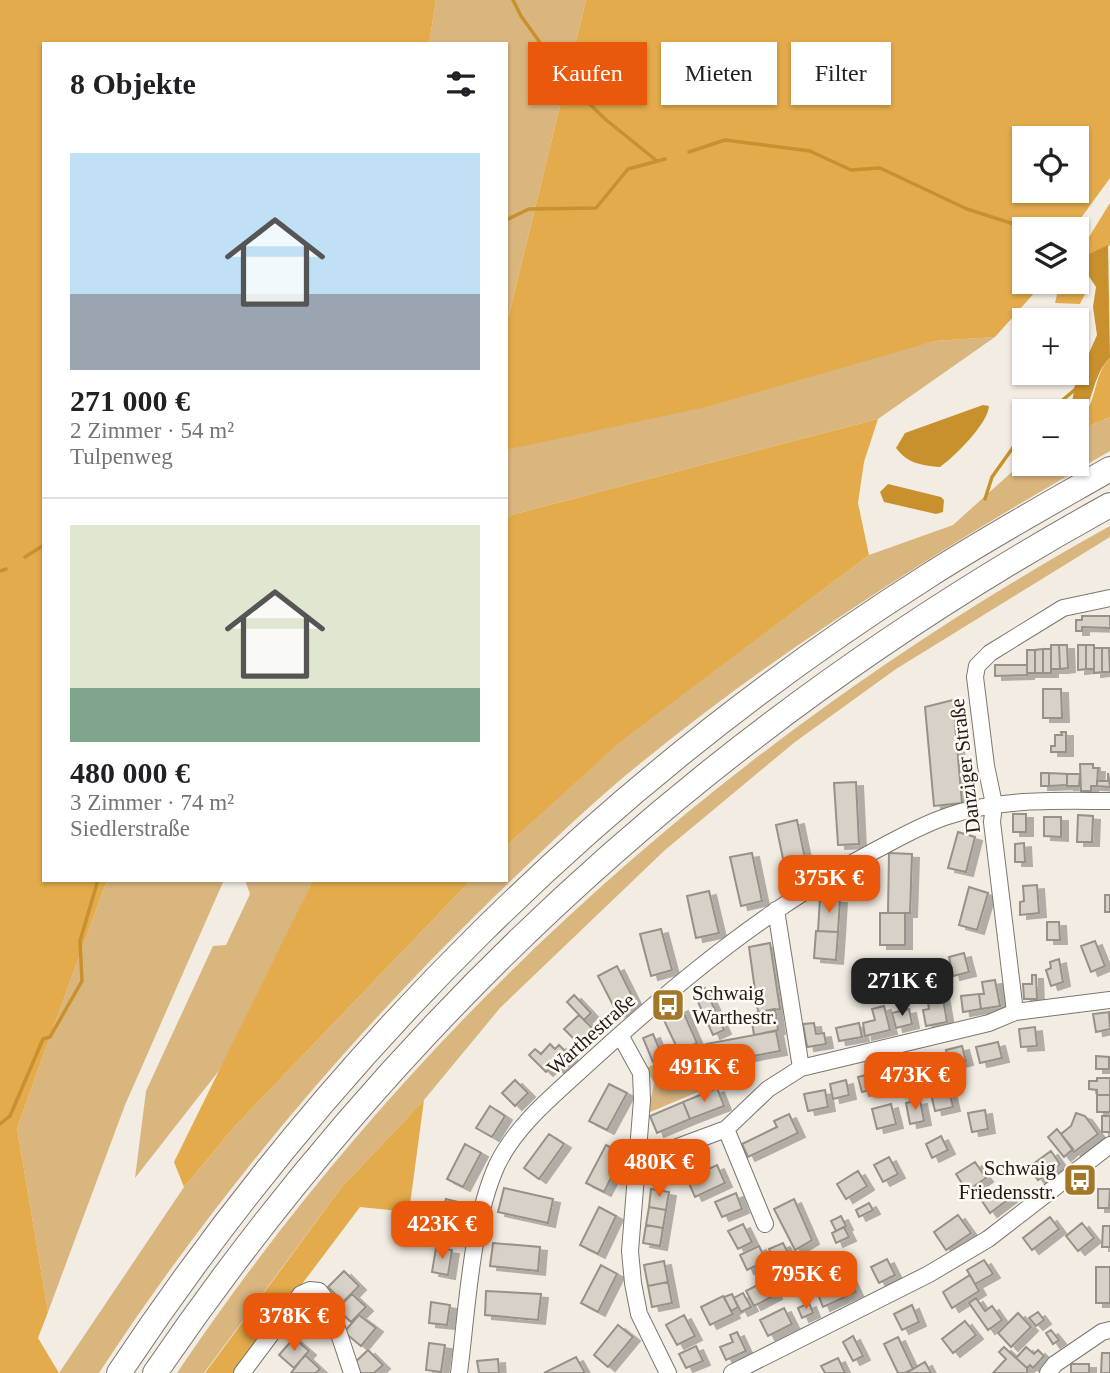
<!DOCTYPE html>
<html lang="de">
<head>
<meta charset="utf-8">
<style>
  :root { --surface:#fff; --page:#f2f2f2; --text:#202124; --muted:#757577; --line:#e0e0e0; --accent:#ea580c }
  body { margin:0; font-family:"Times New Roman",serif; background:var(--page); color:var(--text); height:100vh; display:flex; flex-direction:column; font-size:26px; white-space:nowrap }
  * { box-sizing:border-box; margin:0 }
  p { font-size:23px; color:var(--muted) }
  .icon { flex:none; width:38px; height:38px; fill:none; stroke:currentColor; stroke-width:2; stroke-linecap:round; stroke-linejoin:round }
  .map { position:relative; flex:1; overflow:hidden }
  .side { position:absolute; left:42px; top:42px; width:466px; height:840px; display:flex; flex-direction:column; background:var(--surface); border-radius:0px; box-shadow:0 2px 5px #0004 }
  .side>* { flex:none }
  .top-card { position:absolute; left:528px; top:42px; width:476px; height:63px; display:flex; gap:14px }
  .buttons { position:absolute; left:1012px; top:126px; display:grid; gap:14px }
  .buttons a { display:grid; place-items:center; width:77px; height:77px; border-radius:0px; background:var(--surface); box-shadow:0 2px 5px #0004; font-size:35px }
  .price { position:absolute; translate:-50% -60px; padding:0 16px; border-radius:14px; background:var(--accent); color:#fff; font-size:23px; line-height:46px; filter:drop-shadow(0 2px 4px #0008) }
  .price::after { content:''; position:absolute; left:50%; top:42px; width:21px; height:16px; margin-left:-10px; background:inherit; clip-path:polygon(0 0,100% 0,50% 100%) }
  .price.selected { background:#222; color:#fff }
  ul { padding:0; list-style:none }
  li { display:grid; align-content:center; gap:14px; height:371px; padding:0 28px }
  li+li { border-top:2px solid var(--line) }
  li span { display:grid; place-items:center; height:217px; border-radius:0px; color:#555 }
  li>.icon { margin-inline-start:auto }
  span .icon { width:126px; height:126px; fill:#fffc; stroke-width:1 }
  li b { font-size:30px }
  h2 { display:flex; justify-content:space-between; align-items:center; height:84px; padding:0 28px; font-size:30px }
  .chip { padding:0 24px; border-radius:0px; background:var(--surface); box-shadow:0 2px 5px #0004; font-size:24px; line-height:63px }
  .chip.selected { background:var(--accent); color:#fff }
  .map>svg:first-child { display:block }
  .green { fill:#dab67f }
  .forest { fill:#e3ab4b; fill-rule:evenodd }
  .water { fill:#c8912d }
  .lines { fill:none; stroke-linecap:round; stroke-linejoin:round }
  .stream { stroke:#c8912d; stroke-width:3.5 }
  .building { fill:#d7d1c7; stroke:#979188; stroke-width:2; filter:url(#shadow) }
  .minor-casing { stroke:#7c766d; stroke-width:18 }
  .highway-casing { stroke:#7c766d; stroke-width:26 }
  .minor { stroke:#fff; stroke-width:16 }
  .highway { stroke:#fff; stroke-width:24 }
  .labels { text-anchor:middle; stroke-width:5; stroke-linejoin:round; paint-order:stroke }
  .street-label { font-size:21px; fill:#1e1b18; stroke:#fef9f2 }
  .poi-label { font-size:21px; fill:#1e1b18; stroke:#fef9f2; text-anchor:start }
</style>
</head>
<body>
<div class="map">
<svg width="1110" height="1373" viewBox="0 0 1110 1373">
  <defs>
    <filter id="shadow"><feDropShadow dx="7" dy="4" stdDeviation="0" flood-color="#0004"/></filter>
  </defs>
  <rect width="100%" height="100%" fill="#f2ece2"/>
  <!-- green -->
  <path class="green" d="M436,0H586L506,327V44H429Z
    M995,337L878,419L511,515L506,521V450L935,341Z
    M1110,417V451C947,545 788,643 642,762C590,804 541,852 493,898C345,1042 212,1200 99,1373H59L184,1187L235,1126L471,880H506V846L620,741L869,555L953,525L1024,461V464H1076V432Z
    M1110,526V537L896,669L795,742L665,850L500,1008L424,1100L341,1188L204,1373H177C417,1017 735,734 1110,526Z
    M107,880H224L125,1105L48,1312L17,1128Z
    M245,880H313L225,1063L135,1178L146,1091L213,946L226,945L250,894Z
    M701,1045L712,1086L648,1113L654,1083L646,1068Z"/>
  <!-- forest -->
  <path class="forest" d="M0,0H436L429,44H44V880H107L17,1128L48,1312L38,1338L59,1373H0Z
    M586,0H1110V178L1073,229H1024V282H1044L995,337L935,341L706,407L506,450V327ZM1024,138H1076V191H1024Z
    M1110,203V245L1082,266C1092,281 1088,288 1080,304L1055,303L1060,282H1076V258Z
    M1110,358V417L1076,432V423C1098,408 1092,375 1110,358Z
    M878,419L864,462L858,503L869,555L621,741L506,846V521L511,515Z
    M313,880H471L235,1126L184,1187L174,1162Z
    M424,1100L409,1212L360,1207L235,1373H205L341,1188Z"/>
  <!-- water -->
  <path class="water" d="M1108,245L1110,358C1094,372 1093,401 1081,419L1071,408L1075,385L1097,335L1093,307L1096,287L1082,266L1083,257Z
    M983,405L989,406C988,424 954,457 940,467C921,465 908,464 896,448L905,433Z
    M888,484L941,497L944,500L943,512L936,514L884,502L880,492Z"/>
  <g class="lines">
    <!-- stream -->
    <path class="stream" d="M513,0L521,16L561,72
      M568,83L605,119L657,161
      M689,152L725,140L810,151L851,170L880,168L967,209L1029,229
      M506,220L529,209L596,208L628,169L665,159
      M1020,401L1044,411
      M1050,411L1078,387
      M985,499L992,477L1024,432
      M25,557L44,545
      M0,571L6,569
      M0,1124L10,1116L43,1039L50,1037L82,981L80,941L98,880"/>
  </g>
  <!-- building -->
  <path class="building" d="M1082,616H1110V628L1082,627V631H1076V620H1082Z
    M1051,645H1059L1060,669H1051Z
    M1059,645H1067L1068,668L1060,669Z
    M1078,645H1086V669L1078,670Z
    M1086,645H1094V669H1086Z
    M1094,648H1102V672L1094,673Z
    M1102,648H1109L1110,672H1102Z
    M1043,649V673H1035V650Z
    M1043,649H1051V673H1043Z
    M1027,650H1035V673H1027Z
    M995,665H1027V675L995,676Z
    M1043,689H1061L1062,718H1043Z
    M953,700L962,803L934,806L925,707Z
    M1061,732H1066V752H1051V746H1055V735H1062Z
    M1080,764H1093V768H1098L1097,786H1091V791H1081Z
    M1041,773H1049V786H1041Z
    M1049,773L1067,774V785L1049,786Z
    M1108,773L1110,787L1097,786V781H1108Z
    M1067,774H1080L1079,786H1067Z
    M856,782L859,844L838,845L834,783Z
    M1013,814H1026V832H1013Z
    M1078,815L1093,816L1092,842H1077Z
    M1044,817H1061V837L1044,836Z
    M797,820L808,873L787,878L776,825Z
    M958,832L975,837L966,872L948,868Z
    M1024,843L1025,862H1015V844Z
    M752,853L762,901L741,906L730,857Z
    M889,853L912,854L910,913H888Z
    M1037,885L1039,913L1020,915V902L1024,901L1023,886Z
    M969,887L988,893L977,930L959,925Z
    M709,891L719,933L696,938L687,896Z
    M1105,895H1110V912H1105Z
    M820,898L840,899L838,932L818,931Z
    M880,913H905V945H880Z
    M1047,922H1059L1060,940H1047Z
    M661,929L672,970L651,976L640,934Z
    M816,931L838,932L836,960L814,958Z
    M1095,941L1105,966L1091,972L1081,946Z
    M770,943L780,1009L758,1012L749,947Z
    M964,953L969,972L953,976L949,957Z
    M1059,959L1063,982L1051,986L1046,970L1051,968L1050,962Z
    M617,966L636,1004L617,1013L598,976Z
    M872,967L876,990L862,992L859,969Z
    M1032,975H1036L1037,999H1024L1023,984H1032Z
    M995,980L1000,1006L981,1009L979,994H984L982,982Z
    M705,988L724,1030L713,1035L694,993Z
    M942,993L947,1022L926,1026L923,1010L929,1009L927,996Z
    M979,994L981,1009L963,1012L961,996Z
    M574,995L591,1013L584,1020L567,1002Z
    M884,1006L890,1030L865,1036L863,1023L875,1020L872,1009Z
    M681,1007L697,1043L679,1052L662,1016Z
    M775,1009L778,1030L754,1035L752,1022L760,1021L758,1012Z
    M909,1009L912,1024L896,1028L892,1013Z
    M1109,1012L1110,1029L1096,1032L1093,1014Z
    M579,1015L593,1029L578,1043L564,1029Z
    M814,1023L816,1034L824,1033L826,1044L807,1047L803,1024Z
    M859,1023L862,1037L839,1041L836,1028Z
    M1035,1027L1037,1046L1021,1047L1019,1029Z
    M776,1031L780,1051L710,1064L706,1044Z
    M653,1034L663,1058L653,1062L643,1038Z
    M998,1042L1002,1058L980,1063L976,1047Z
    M550,1044L555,1049L559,1045L571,1057L558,1070L553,1066L546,1072L529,1055L535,1049L541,1054Z
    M962,1046L966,1061L950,1065L946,1050Z
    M934,1056L938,1071L921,1075L918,1060Z
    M1096,1056L1109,1057V1069H1096Z
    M905,1064L909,1079L892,1083L888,1068Z
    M875,1073L878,1088L862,1092L858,1077Z
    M1097,1078H1110V1095H1097V1090L1089,1089V1081H1097Z
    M515,1080L528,1093L515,1106L502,1093Z
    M846,1080L849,1095L833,1099L830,1084Z
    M609,1084L627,1093L607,1130L589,1121Z
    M717,1088L724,1106L690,1119L683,1102Z
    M825,1090L828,1107L808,1111L804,1094Z
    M949,1090L953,1107L935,1111L931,1094Z
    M1097,1095H1110V1112H1097Z
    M920,1100L924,1121L910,1124L906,1103Z
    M683,1102L690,1119L657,1133L650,1116Z
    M891,1104L896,1124L877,1129L872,1109Z
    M490,1106L505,1116L492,1137L476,1128Z
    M985,1110L988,1129L972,1132L968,1113Z
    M1076,1113L1085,1116L1098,1134L1074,1152L1061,1134L1071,1126Z
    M789,1114L798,1133L748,1157L742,1144L777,1127L774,1121Z
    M1102,1116H1110V1132H1102Z
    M1057,1129L1073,1149L1064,1157L1048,1137Z
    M549,1134L564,1144L539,1179L524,1168Z
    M941,1136L948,1150L932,1158L926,1144Z
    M465,1144L481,1153L463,1187L447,1179Z
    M606,1145L623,1154L604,1192L586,1183Z
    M1051,1151L1060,1164L1038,1180L1029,1167Z
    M889,1157L898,1174L883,1182L874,1165Z
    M975,1162L986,1178L967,1191L956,1174Z
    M717,1165L725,1183L695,1197L687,1179Z
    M858,1171L867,1186L846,1199L837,1184Z
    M1003,1187L1010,1198L990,1213L982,1201Z
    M504,1188L553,1199L548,1223L498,1212Z
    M651,1189L669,1192L666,1210L649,1207Z
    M1098,1189H1110L1109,1208H1098Z
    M736,1193L742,1209L722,1217L715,1202Z
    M446,1199L466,1204L455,1242L435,1237Z
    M794,1199L812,1240L795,1250L774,1209Z
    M869,1203L873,1210L859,1217L856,1210Z
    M599,1207L616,1216L598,1254L580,1245Z
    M649,1207L666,1210L663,1228L646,1225Z
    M958,1215L971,1233L946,1250L934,1232Z
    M841,1216L846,1226L836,1231L831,1221Z
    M1050,1217L1059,1229L1032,1250L1023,1238Z
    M1082,1223L1094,1238L1078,1251L1066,1236Z
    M743,1224L752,1242L738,1249L728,1231Z
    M646,1225L663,1228L660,1246L643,1243Z
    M1103,1226H1110V1247H1102Z
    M844,1227L849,1237L836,1243L832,1233Z
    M493,1243L540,1247L538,1271L490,1266Z
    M783,1243L789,1255L775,1262L769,1249Z
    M759,1246L766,1261L747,1270L740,1255Z
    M436,1248L452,1250L448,1275L432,1272Z
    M887,1259L895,1275L879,1283L871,1267Z
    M984,1260L993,1274L975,1284L967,1270Z
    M664,1261L668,1282L648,1286L644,1265Z
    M601,1265L617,1274L598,1312L581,1303Z
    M1096,1267H1110V1303H1096Z
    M846,1270L856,1292L823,1307L818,1294L839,1285L835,1275Z
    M344,1271L359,1286L343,1302L328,1287Z
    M791,1274L798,1287L791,1291L784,1278Z
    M970,1275L979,1291L952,1308L943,1292Z
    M767,1280L775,1295L754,1306L746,1291Z
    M668,1282L672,1303L652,1307L648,1286Z
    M486,1291L541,1294L538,1320L485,1315Z
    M743,1293L751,1307L741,1312L734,1298Z
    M352,1294L366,1307L351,1322L337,1309Z
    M732,1294L738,1307L731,1311L724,1297Z
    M723,1296L733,1314L710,1325L701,1307Z
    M976,1298L985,1311L992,1306L1002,1320L988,1330L969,1303Z
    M431,1302L450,1305L447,1325L429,1323Z
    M809,1303L813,1313L802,1318L798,1308Z
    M912,1305L919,1322L902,1330L894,1314Z
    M784,1308L792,1324L768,1336L760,1320Z
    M1038,1312L1044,1320L1036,1326L1029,1318Z
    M1018,1313L1031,1327L1011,1347L998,1333Z
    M359,1315L376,1328L361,1346L344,1332Z
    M684,1315L695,1336L677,1345L666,1325Z
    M965,1321L976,1335L953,1353L942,1339Z
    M618,1325L633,1337L608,1367L594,1355Z
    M1051,1330L1059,1340L1053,1344L1046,1333Z
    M737,1332L746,1351L726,1360L720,1347L733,1342L730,1335Z
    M853,1336L863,1356L853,1361L843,1342Z
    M898,1337L913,1369L905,1373H898L884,1344Z
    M294,1338L309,1351L294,1368L279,1355Z
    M429,1343L445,1345L441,1372L426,1370Z
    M696,1346L703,1361L686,1368L679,1354Z
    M1004,1347L1027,1368V1373H993L1006,1359L999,1352Z
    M1026,1347L1034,1354L1038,1350L1044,1356L1033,1368L1030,1365L1027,1368L1016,1358Z
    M368,1350L383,1365L374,1373H356L350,1367Z
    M1102,1353H1110V1373H1101Z
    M305,1355L320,1369L316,1373H291Z
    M576,1357L585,1373H544Z
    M838,1358L845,1373H825L821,1366Z
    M498,1359L499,1373H479L477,1361Z
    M925,1362L931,1373H906Z
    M1071,1364H1089V1373H1071Z"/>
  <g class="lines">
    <defs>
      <path id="minor" d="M776,910L801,1068
        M1015,1012L992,822L994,804L986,766L975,677L977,666L990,653L1063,608L1110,598
        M620,1035L641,1073L642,1100L630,1251L633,1283L639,1314L668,1373
        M726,1129L765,1224
        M638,1156L656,1155L726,1129L768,1089L801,1068L989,1023L1015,1012L1110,1000
        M242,1373L301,1294L310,1290L319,1291L329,1304L352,1373
        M459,1373C467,1311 471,1222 497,1165C517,1123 559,1091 592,1060C680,980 771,905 876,850C899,838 923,824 948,816C1000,798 1056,801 1110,801
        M732,1373L929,1274L988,1239L1110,1145
        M1048,1373L1055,1364L1102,1332L1110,1330"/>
      <path id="highway" d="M119,1373C330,1055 605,781 928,576C987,538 1049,504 1110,469
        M155,1373C405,1007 721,719 1110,505"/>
    </defs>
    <!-- minor casing -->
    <use href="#minor" class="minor-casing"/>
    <!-- highway casing -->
    <use href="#highway" class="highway-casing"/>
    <!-- minor -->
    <use href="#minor" class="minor"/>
    <!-- highway -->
    <use href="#highway" class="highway"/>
  </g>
  <!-- icons -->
  <defs>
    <symbol id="bus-square" viewBox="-11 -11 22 22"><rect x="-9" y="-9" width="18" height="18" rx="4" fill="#a37728" stroke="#fef9f2"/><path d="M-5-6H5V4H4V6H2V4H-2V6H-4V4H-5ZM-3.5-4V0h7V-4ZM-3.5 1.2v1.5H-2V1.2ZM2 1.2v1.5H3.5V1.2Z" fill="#fff"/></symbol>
  </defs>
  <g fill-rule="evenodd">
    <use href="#bus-square" x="649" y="986" width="38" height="38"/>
    <use href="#bus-square" x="1061" y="1161" width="38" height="38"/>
  </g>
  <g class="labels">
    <!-- street labels -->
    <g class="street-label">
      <text transform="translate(965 766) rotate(-97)" y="7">Danziger Straße</text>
      <text transform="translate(591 1034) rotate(-42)" y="7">Warthestraße</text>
    </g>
    <!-- poi labels -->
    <g class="poi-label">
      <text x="692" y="1000">Schwaig<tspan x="692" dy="24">Warthestr.</tspan></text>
      <text x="1056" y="1175" text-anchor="end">Schwaig<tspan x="1056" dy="24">Friedensstr.</tspan></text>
    </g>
  </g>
</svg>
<div class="buttons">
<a><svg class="icon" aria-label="locate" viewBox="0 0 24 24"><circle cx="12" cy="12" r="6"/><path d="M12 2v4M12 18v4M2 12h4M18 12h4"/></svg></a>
<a><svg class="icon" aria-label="layers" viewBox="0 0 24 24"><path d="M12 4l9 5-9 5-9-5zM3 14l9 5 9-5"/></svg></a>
<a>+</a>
<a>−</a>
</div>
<b class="price" style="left:829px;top:915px">375K €</b>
<b class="price selected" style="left:902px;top:1018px">271K €</b>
<b class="price" style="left:704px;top:1104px">491K €</b>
<b class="price" style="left:915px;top:1112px">473K €</b>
<b class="price" style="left:659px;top:1199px">480K €</b>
<b class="price" style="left:442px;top:1261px">423K €</b>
<b class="price" style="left:806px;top:1311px">795K €</b>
<b class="price" style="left:294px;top:1353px">378K €</b>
<div class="top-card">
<a class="chip selected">Kaufen</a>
<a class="chip">Mieten</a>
<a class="chip">Filter</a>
</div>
<section class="side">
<h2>8 Objekte<svg class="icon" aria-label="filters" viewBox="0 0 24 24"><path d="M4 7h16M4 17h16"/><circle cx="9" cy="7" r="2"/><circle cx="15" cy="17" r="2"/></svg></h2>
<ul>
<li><span style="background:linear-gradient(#bfe0f5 65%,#9aa5b1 0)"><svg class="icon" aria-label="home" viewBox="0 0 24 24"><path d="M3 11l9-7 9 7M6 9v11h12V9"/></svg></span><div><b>271 000 €</b><p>2 Zimmer · 54 m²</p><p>Tulpenweg</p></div></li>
<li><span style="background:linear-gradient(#dfe7d0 75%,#7fa58c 0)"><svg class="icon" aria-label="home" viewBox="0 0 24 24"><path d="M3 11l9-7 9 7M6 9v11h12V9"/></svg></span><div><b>480 000 €</b><p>3 Zimmer · 74 m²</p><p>Siedlerstraße</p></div></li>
</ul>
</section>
</div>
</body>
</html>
